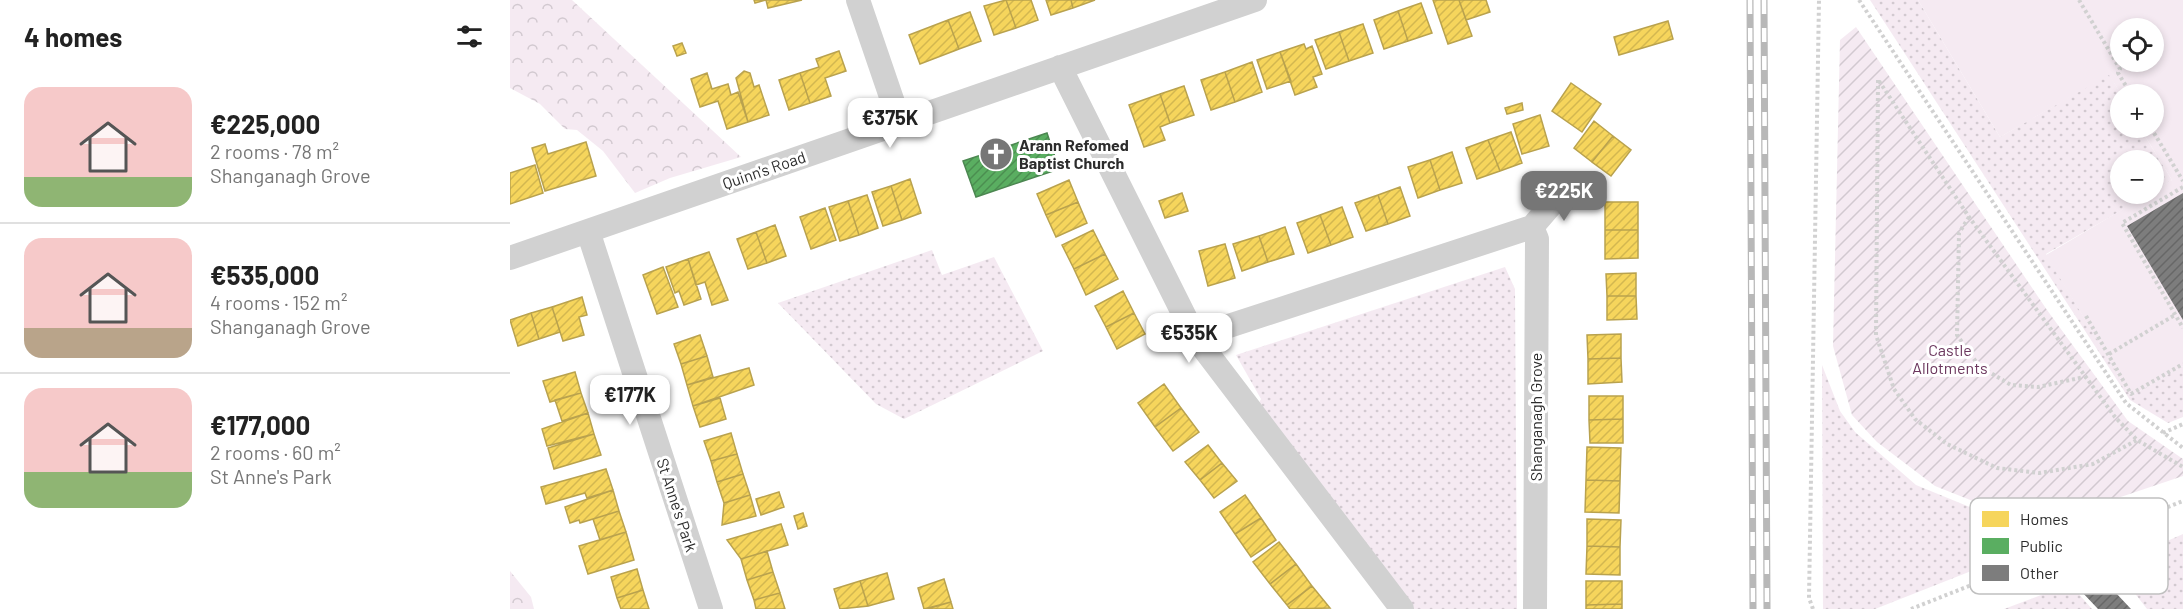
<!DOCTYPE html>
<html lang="en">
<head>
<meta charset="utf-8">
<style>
  :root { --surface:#fff; --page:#f6f6f6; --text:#222; --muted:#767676; --line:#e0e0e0; --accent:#767676 }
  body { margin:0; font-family:Barlow,sans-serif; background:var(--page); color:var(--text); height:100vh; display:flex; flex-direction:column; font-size:22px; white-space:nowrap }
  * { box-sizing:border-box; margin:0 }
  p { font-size:20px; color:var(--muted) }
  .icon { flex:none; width:33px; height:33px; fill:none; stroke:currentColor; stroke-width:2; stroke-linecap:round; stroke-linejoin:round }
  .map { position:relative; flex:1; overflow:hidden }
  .drawer { display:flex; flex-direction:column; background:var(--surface); width:510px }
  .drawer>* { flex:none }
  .controls { position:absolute; left:1600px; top:18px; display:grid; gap:12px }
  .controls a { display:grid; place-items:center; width:54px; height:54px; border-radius:50%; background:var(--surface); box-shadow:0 3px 9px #0003; font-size:30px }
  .price { position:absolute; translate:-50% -51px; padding:0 14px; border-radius:12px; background:#fff; color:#222; font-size:20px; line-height:39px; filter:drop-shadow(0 2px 3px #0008) }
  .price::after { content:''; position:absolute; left:50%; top:36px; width:18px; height:14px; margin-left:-9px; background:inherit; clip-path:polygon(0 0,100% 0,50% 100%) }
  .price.active { background:var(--accent); color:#fff }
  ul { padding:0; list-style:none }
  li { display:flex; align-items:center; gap:18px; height:150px; padding:0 24px }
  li+li { border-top:2px solid var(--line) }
  li span { display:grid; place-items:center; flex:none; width:168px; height:120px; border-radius:18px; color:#555 }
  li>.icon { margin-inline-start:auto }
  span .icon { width:72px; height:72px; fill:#fffc; stroke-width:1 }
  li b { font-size:26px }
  h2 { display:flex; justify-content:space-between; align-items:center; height:72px; padding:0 24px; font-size:26px }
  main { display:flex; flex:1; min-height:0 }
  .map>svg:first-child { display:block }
  .grass { fill:url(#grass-dots) }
  .forest { fill:url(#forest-crowns) }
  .garden { fill:url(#garden-furrows) }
  .pitch { fill:#f5eaf2; fill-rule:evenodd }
  .homes { fill:url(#homes-hatch); stroke:#b9a24e; stroke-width:1.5 }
  .public { fill:url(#public-hatch); stroke:#4c8751; stroke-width:1.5 }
  .building { fill:url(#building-hatch) }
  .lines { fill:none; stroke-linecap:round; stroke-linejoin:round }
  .path { stroke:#d1d1d1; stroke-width:4; stroke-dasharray:3 3; stroke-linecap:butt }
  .minor { stroke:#d1d1d1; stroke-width:24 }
  .rail-casing { stroke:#b8b8b8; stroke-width:7 }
  .rail { stroke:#fff; stroke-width:4.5; stroke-dasharray:14; stroke-linecap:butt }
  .labels { text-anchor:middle; stroke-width:6; stroke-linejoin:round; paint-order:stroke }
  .poi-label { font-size:16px; font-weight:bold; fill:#2c2c2c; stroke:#fff; text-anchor:start }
  .street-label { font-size:16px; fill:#2c2c2c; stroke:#fff }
  .park-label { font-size:16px; fill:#6b365d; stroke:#fff }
  .key { fill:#fff; stroke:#c0c0c0; stroke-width:1.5 }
  .key-label { font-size:16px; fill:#2c2c2c }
</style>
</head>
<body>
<main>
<section class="drawer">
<h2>4 homes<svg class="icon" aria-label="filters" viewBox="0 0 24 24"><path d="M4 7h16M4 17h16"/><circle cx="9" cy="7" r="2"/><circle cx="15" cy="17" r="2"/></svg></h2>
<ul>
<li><span style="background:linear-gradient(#f6c9c9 75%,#8fb573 0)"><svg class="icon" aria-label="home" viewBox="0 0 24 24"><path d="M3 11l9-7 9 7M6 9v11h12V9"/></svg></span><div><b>€225,000</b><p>2 rooms · 78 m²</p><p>Shanganagh Grove</p></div></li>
<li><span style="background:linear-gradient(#f6c9c9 75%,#b9a48a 0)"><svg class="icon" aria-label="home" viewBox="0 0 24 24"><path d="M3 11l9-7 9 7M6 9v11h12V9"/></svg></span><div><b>€535,000</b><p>4 rooms · 152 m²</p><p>Shanganagh Grove</p></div></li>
<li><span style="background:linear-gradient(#f6c9c9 70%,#8fb573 0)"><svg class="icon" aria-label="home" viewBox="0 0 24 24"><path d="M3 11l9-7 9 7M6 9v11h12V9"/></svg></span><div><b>€177,000</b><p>2 rooms · 60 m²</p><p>St Anne's Park</p></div></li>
</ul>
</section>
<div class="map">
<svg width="1673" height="609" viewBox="0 0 1673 609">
  <defs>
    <pattern id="grass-dots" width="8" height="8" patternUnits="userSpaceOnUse" patternTransform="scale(1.5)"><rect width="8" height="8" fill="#f5eaf2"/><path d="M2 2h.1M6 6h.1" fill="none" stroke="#d2c9d0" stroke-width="1.8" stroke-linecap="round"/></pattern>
    <pattern id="forest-crowns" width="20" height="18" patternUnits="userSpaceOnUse" patternTransform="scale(1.5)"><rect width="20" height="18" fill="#f5eaf2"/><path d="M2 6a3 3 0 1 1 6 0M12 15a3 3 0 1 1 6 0" fill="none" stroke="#d2c9d0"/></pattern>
    <pattern id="garden-furrows" width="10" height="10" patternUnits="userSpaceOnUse" patternTransform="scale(1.5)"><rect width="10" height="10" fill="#f5eaf2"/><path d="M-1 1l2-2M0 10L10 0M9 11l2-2" fill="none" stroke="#d2c9d0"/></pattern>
    <pattern id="homes-hatch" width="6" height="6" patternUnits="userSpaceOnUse" patternTransform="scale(1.5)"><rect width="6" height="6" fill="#f6d55c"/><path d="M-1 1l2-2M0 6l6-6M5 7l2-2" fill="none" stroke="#d3b750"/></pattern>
    <pattern id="public-hatch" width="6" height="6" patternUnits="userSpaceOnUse" patternTransform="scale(1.5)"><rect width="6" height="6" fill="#5aae61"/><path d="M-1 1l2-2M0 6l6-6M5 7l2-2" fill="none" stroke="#4b8e50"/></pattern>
    <pattern id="building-hatch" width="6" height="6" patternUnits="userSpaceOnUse" patternTransform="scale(1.5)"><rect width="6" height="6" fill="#7d7d7d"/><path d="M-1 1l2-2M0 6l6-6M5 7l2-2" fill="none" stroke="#676767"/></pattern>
  </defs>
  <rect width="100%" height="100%" fill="#fff"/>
  <!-- grass -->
  <path class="grass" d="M1360,0H1408L1490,137L1599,74L1611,94V128H1630L1662,180L1644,191V160H1611V194H1640L1536,254L1621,396L1673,366V417L1658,423L1620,400Z
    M422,250L432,275L484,257L533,351L394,419L366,404L268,303Z
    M995,267L1005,289L1007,609H902L748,405L751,399L726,355Z
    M1312,365L1330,411L1345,432L1406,485L1467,510L1512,521L1583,514L1646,498L1365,609H1313Z
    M1673,534V609H1637L1603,565Z
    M1560,584L1582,609H1494Z"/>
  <!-- forest -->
  <path class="forest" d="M0,0H62L231,157L160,178L125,193L93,151L67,130L55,129L30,104L0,88Z
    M0,571L21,597L24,609H0Z"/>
  <!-- garden -->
  <path class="garden" d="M1346,27L1537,310L1618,421L1673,459V476L1584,506L1529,514L1483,509L1425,486L1367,442L1342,415L1323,346L1330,40Z"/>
  <!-- pitch -->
  <path class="pitch" d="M1408,0H1673V366L1621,396L1536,255L1662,180L1630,128H1644V94H1611L1599,75L1490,137ZM1611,28H1644V62H1611Z"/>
  <!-- homes -->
  <path class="homes" d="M244,0H292L258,8L256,0L245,3Z
    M496,0L506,28L484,35L474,6Z
    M496,0H521L528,20L506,28Z
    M536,0H561L563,8L541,15Z
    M561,0H585L563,8Z
    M923,0H949L962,36L938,44Z
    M949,0H976L980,12L956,20Z
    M911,3L922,33L898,41L888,11Z
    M888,11L898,41L874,49L864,20Z
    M460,12L471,41L449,49L438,20Z
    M438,20L449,49L410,64L399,35Z
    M1158,21L1163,39L1109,55L1104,37Z
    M853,24L863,53L839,61L829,32Z
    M829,32L839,61L816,69L805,40Z
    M172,43L176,53L167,56L163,46Z
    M794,44L796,49L802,46L812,74L803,77L807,87L785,95L770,52Z
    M329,51L336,71L315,78L321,96L300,103L290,73L309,67L306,59Z
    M770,52L781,81L757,89L747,60Z
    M742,62L752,92L725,102L715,72Z
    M234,71L240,73L244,87L249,85L259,115L238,122L226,78Z
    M715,72L725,102L701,110L691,80Z
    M197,73L202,89L218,84L221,95L228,92L238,122L217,129L208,101L190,107L181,79Z
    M290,73L300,103L279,110L269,80Z
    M1061,83L1091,104L1072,132L1042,111Z
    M674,86L684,115L660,123L650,94Z
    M650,94L660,123L650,127L655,140L634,147L619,105Z
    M1012,103L1013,110L997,114L995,108Z
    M1030,115L1039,146L1012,154L1003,124Z
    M1084,121L1103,136L1082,162L1064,148Z
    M1001,132L1012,163L990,171L978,140Z
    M1103,136L1121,150L1101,176L1082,162Z
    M978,140L990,171L967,179L956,148Z
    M76,142L86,176L35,191L22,148L35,144L38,154Z
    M942,152L952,183L930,190L920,160Z
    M920,160L930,190L908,198L898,167Z
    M25,165L33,193L0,204V173Z
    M400,179L411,213L392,220L381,186Z
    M559,180L568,202L536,215L527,194Z
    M381,186L392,220L373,226L362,192Z
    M890,187L900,216L878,224L868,195Z
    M672,193L678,211L655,218L649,201Z
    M357,195L368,228L349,235L338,201Z
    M868,195L878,224L856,231L845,203Z
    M338,201L349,235L330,241L319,207Z
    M568,202L577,223L546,237L536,215Z
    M1095,202H1128V230H1095Z
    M832,207L843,237L821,245L810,215Z
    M315,208L326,240L301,249L290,217Z
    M810,215L821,245L798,253L787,223Z
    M265,225L276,256L257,263L246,232Z
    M775,227L784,254L758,262L749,236Z
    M583,230L595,254L564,269L552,245Z
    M1095,230H1128V258L1095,259Z
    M246,232L257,263L238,269L227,239Z
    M749,236L758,262L732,271L723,244Z
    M715,244L725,278L698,286L689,251Z
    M199,252L218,300L202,305L195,282L186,285L178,259Z
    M595,254L608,279L576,295L564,269Z
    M178,259L191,299L174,305L169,291L165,293L156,267Z
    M153,267L168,307L147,314L133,275Z
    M1126,273V296H1097L1096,274Z
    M613,291L624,313L596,327L585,306Z
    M1097,296H1126L1127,319L1097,320Z
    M72,297L77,315L69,317L74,335L53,341L42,307Z
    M42,307L50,332L29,339L21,313Z
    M21,313L29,339L8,346L0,320Z
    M624,313L635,334L607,349L596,327Z
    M1111,334V358L1078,359L1077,335Z
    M190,335L197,356L171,364L164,344Z
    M197,356L203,377L177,385L171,364Z
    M1111,358L1112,382L1078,384V359Z
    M239,368L244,385L183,406L177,385Z
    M65,372L71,393L40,402L33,381Z
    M654,384L671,408L645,427L628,403Z
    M71,393L78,413L52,421L45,400Z
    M1079,396H1113V419L1079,420Z
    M210,398L216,419L190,427L183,406Z
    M671,408L689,432L663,451L645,427Z
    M78,413L84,434L37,446L32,429Z
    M1113,419V443H1080L1079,420Z
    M221,433L227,454L201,461L194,441Z
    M84,434L91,455L44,469L38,448Z
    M698,445L712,463L690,480L675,462Z
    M1077,447L1111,448L1110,481L1076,480Z
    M227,454L233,474L207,482L201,461Z
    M712,463L727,481L704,498L690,480Z
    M96,469L103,490L77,498L75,493L36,504L31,487Z
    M233,474L240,495L214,503L207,482Z
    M1076,480L1110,481L1109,513L1075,512Z
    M103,490L109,511L70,523L69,520L60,523L55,507Z
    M269,492L274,507L251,515L246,499Z
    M240,495L246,516L212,525L214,503Z
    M735,495L751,518L725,534L710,512Z
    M109,511L116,532L90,540L83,519Z
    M293,513L297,526L288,529L284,516Z
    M751,518L766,540L741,557L725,534Z
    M1077,519L1111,520L1110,547L1077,546Z
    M271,524L278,545L231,559L217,540Z
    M116,532L124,560L78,574L69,546Z
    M769,542L786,564L760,584L743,562Z
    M1077,546L1110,547V575L1076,574Z
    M257,551L263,572L237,580L231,559Z
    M786,564L802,586L777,605L760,584Z
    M127,569L133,590L107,598L101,577Z
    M263,572L270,593L244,600L237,580Z
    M377,573L384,599L358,606L350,581Z
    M434,579L441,602L414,609L408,588Z
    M350,581L358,606L330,609L324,589Z
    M1076,581H1112V604L1076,605Z
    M802,586L820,608L780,609L777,605Z
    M133,590L139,609H111L107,598Z
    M270,593L275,609H246L244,600Z
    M441,602L443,609H417Z
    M1112,604V609H1076V605Z"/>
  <!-- public -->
  <path class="public" d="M537,133L549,169L466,197L453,161Z"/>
  <!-- building -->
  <path class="building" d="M1673,193V320L1617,226Z
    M1589,575L1621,609H1588L1571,591Z"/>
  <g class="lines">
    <!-- path -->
    <path class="path" d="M1349,0L1616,403L1673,448
      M1569,0L1610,69L1608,73L1621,94
      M1368,80L1366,335L1384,389L1405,419L1437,444L1487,468L1529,473L1583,464L1627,440
      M1369,81L1459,217L1605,417L1627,440L1673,467
      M1641,128L1673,181
      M1673,187L1612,223L1673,328
      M1459,217L1449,233L1447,335L1469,366L1501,385L1528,387L1574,377
      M1576,316L1621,394L1673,364
      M1599,354L1665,315
      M1653,433L1673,424
      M1303,609L1299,598L1309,0
      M1401,609L1673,501"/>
    <!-- minor -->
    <path class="minor" d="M348,0L390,123
      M550,67L685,337L892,609
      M1022,227L1054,190
      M78,231L201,609
      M0,258L745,0
      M685,337L1022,227L1027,239L1025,609"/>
    <defs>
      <path id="rail" d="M1240,0L1243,609
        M1254,0L1257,609"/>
    </defs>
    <!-- rail casing -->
    <use href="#rail" class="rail-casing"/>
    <!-- rail -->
    <use href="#rail" class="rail"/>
  </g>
  <!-- icons -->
  <defs>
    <symbol id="church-disc" viewBox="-11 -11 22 22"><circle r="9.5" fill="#767676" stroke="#fff"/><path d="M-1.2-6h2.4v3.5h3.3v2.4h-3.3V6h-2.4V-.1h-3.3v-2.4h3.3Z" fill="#fff"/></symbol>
  </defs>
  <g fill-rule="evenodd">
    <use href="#church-disc" x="467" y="135" width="38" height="38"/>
  </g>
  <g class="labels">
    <!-- poi labels -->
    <g class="poi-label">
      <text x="509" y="151">Arann Refomed<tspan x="509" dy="18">Baptist Church</tspan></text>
    </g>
    <!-- street labels -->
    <g class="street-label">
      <text transform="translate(254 170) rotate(-19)" y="6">Quinn's Road</text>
      <text transform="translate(1026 417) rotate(-90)" y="6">Shanganagh Grove</text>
      <text transform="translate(167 505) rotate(72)" y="6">St Anne's Park</text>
    </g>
    <!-- park labels -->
    <g class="park-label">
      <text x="1440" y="356">Castle<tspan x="1440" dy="18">Allotments</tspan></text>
    </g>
  </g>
  <!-- legend -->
  <rect x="1460" y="498" width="198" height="96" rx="9" class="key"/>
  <rect x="1472" y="511" width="27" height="16" fill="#f6d55c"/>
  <rect x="1472" y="538" width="27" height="16" fill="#5aae61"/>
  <rect x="1472" y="565" width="27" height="16" fill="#7d7d7d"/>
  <g class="key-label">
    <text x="1510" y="525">Homes</text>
    <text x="1510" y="552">Public</text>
    <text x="1510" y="579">Other</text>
  </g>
</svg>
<div class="controls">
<a><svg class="icon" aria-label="locate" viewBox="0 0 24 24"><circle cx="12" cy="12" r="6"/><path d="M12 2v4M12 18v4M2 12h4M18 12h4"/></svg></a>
<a>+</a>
<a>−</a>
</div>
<b class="price" style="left:380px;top:149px">€375K</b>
<b class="price active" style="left:1054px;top:222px">€225K</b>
<b class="price" style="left:679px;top:364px">€535K</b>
<b class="price" style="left:120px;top:426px">€177K</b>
</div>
</main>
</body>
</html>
